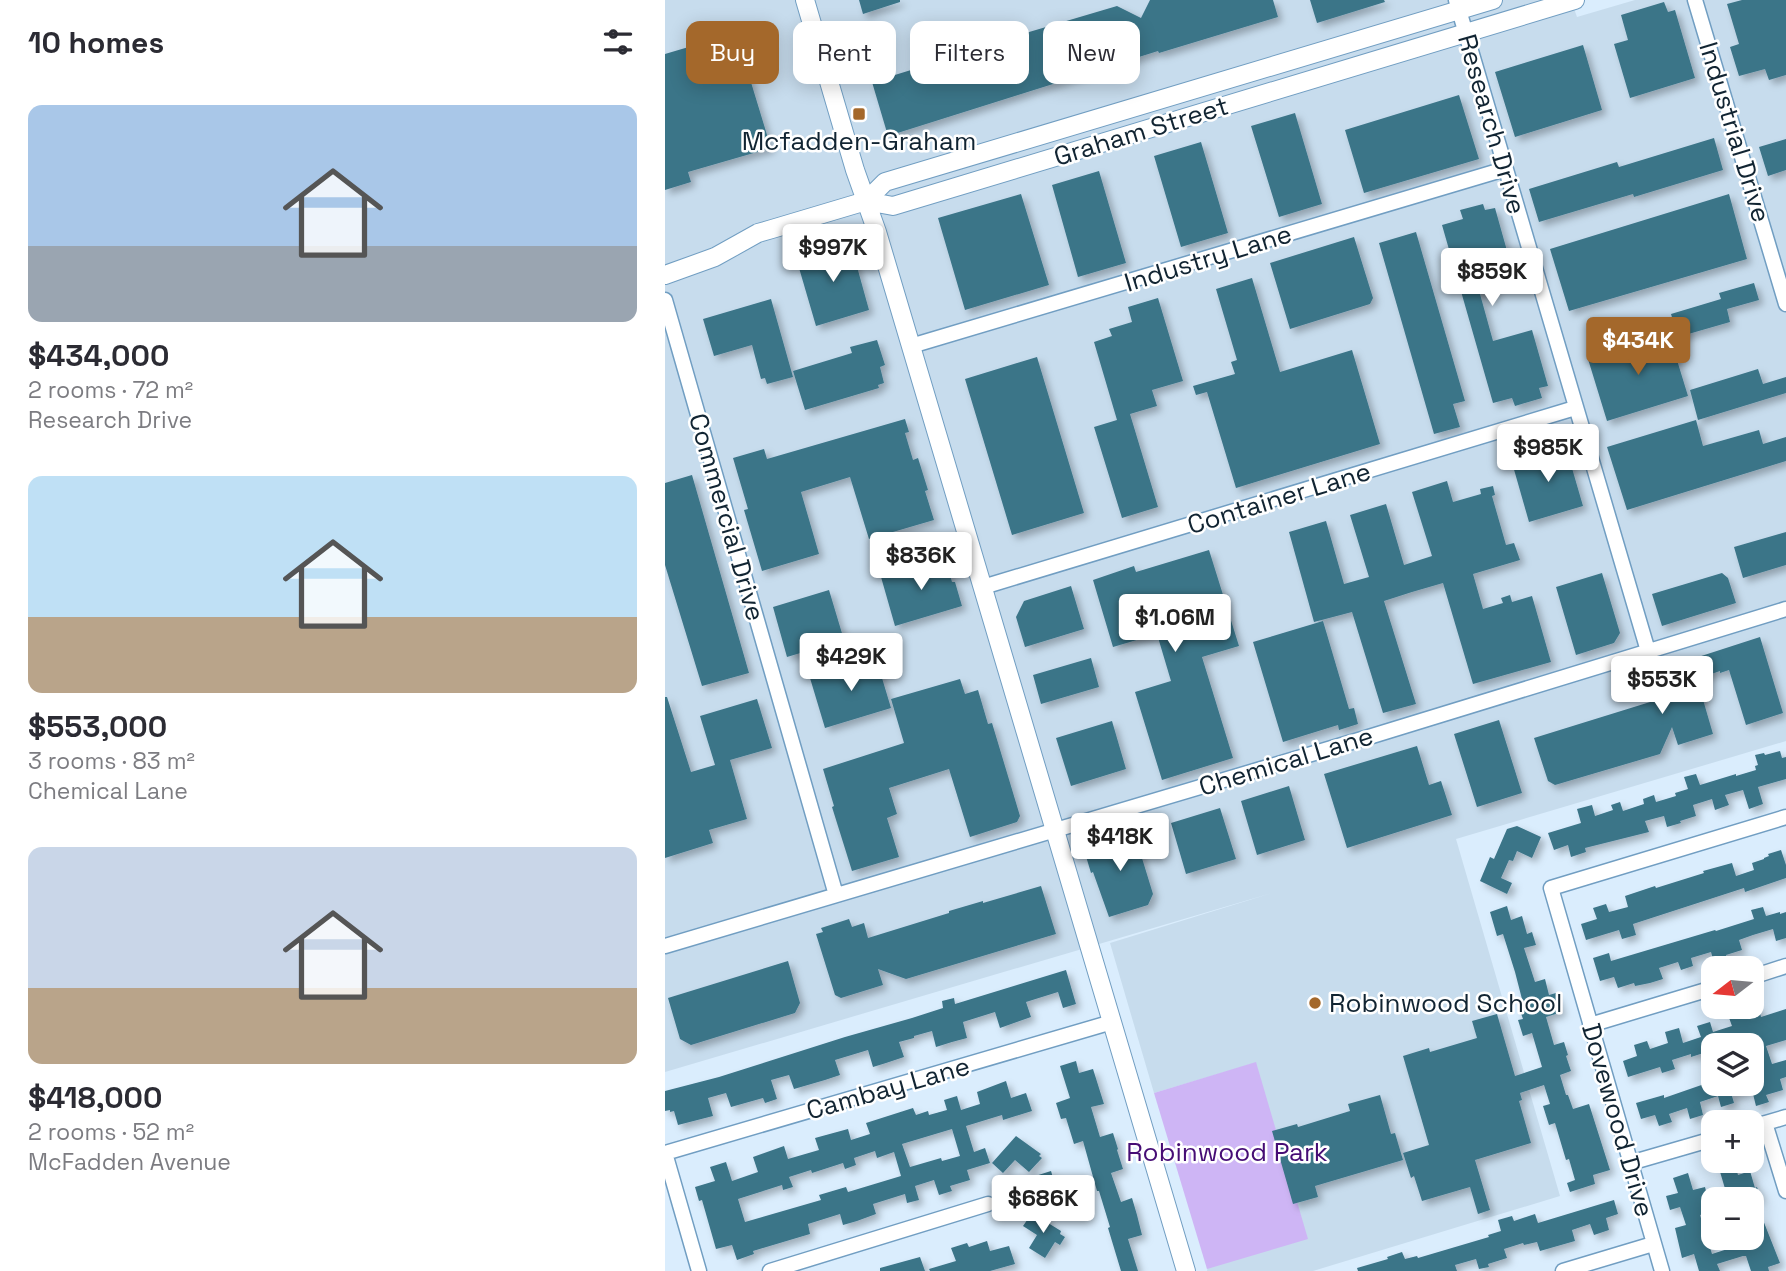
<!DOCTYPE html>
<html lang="en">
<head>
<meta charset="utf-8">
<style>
  :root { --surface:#fff; --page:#f2f2f3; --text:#2b2b33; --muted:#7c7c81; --accent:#a4682b }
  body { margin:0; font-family:"Space Grotesk",sans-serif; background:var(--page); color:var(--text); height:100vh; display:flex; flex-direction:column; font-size:26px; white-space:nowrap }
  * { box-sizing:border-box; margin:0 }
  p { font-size:23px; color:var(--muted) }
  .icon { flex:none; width:38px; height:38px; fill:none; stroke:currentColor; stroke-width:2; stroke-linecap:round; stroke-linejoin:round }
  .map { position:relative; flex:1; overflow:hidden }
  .details { display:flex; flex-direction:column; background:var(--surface); width:665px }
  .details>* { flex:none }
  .guide { position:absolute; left:21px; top:21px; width:665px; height:63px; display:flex; gap:14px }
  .needle { width:46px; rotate:254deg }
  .tools { position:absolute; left:1036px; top:956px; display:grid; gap:14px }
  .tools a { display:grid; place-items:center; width:63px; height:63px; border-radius:14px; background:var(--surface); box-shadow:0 4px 18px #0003; font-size:35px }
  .price { position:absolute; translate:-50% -60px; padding:0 16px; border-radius:7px; background:#fff; color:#222; font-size:23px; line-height:46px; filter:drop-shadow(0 2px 4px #0008) }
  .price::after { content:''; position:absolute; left:50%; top:42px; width:21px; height:16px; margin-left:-10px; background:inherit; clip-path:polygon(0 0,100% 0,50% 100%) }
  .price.current { background:var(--accent); color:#fff }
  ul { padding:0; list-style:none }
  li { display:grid; align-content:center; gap:14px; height:371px; padding:0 28px }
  li span { display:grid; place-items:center; height:217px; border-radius:14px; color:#555 }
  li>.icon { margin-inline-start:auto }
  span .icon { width:126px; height:126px; fill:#fffc; stroke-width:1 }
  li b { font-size:30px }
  h2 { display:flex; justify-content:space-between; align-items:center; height:84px; padding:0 28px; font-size:30px }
  .pill { padding:0 24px; border-radius:14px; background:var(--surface); box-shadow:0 4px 18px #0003; font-size:24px; line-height:63px }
  .pill.current { background:var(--accent); color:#fff }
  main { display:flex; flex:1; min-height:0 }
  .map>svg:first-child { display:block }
  .built { fill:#c7dced }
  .green { fill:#ceb5f5 }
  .building { fill:#3b7488; fill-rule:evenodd; filter:url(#shadow) }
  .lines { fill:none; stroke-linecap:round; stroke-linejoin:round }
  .minor-casing { stroke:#719ec2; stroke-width:17 }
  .tertiary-casing { stroke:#719ec2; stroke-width:20 }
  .minor { stroke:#fff; stroke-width:14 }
  .tertiary { stroke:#fff; stroke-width:18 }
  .poi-dot { fill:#a4682b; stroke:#fff; stroke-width:2.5 }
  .labels { text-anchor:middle; stroke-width:5; stroke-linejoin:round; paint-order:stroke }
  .street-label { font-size:26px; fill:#112432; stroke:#fff }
  .poi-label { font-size:26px; fill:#112432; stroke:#fff }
  .park-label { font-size:26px; fill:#460d75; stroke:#fff }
</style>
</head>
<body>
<main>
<section class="details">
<h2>10 homes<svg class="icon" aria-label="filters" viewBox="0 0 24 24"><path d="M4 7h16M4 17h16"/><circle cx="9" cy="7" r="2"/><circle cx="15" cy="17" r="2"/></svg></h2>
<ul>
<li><span style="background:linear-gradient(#a9c7e8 65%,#9aa5b1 0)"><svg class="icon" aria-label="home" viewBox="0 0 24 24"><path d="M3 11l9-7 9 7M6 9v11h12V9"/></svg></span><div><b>$434,000</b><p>2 rooms · 72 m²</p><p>Research Drive</p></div></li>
<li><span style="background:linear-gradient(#bfe0f5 65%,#b9a48a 0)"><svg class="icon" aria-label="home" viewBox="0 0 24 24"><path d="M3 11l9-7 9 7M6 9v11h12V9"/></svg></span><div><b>$553,000</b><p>3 rooms · 83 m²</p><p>Chemical Lane</p></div></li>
<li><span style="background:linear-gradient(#c9d6e8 65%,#b9a48a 0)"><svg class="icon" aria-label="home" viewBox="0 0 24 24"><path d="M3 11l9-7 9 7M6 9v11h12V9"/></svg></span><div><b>$418,000</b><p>2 rooms · 52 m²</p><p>McFadden Avenue</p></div></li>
</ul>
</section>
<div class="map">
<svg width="1121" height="1271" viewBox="0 0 1121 1271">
  <defs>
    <filter id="shadow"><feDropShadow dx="4.5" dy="4.5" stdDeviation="3.5" flood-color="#0004"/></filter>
  </defs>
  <rect width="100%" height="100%" fill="#daedfd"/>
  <!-- built -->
  <path class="built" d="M0,0H906L912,17L970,0H1121V741L791,839L895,1196L648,1271H542L590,1063L489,1093L445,943L610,892L0,1072Z"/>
  <!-- green -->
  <path class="green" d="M591,1062L643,1239L542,1269L489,1093Z"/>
  <!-- building -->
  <path class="building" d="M194,0H235V2L198,14Z
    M485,0H608L613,17L494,53L493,51L223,136L207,82L321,47L343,58L354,35L452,6L476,18Z
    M645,0H719L720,2L652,23Z
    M1077,0H1121V75L1104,80L1100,69L1074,76L1065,47L1074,44L1062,4Z
    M999,2L1003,12L1010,10L1030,78L965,98L949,44L963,40L956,15Z
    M71,33L106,148L23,172L26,182L0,190V54Z
    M918,45L937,110L850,137L830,72Z
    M794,95L814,159L699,193L680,130Z
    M630,113L657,204L614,217L586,126Z
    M1049,138L1058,170L969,197L968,194L874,222L864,189L952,162L954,167Z
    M1121,139V170L1103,176L1094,147Z
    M536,142L563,233L516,247L489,156Z
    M434,171L461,263L413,277L387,185Z
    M356,194L384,285L300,310L273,218Z
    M1064,194L1082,259L904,311L885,249Z
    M818,204L820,210L830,208L846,265L820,272L825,291L815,294L828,341L867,330L883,386L874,388L877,398L850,406L847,398L828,403L777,225L798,219L795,210Z
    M751,232L800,401L788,404L795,427L769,434L714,243Z
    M689,237L708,298L705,304L625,329L605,263Z
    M180,244L181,247L186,245L204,310L151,326L132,261L138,259L137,256Z
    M587,278L615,372L687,350L715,444L571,488L542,392L531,395L528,386L570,374L566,362L572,360L551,289Z
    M1089,283L1094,300L1062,309L1065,322L1013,337L1006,314L1056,299L1054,293Z
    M493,298L518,381L487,390L492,406L465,414L493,507L457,518L429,427L452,420L429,342L447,336L444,329L467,322L463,307Z
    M106,299L128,377L102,384L100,378L96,379L87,345L49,356L38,319Z
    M1004,334L1023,396L942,421L923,359Z
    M212,340L220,365L215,367L219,383L213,385L214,388L140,410L128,371L187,353L185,347Z
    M372,357L419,513L347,535L300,379Z
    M1093,369L1098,384L1121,377V393L1033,420L1025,390Z
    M240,419L244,432L240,433L248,460L253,458L263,490L260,491L269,520L204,539L185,477L136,492L154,554L97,571L79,510L83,509L68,458L99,449L102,459Z
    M1031,420L1038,446L1094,430L1098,444L1121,437V461L962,510L942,447Z
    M891,445L893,454L902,451L918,506L864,522L848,466L871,459L869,452Z
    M27,475L84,673L37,686L0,565V483Z
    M782,481L788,502L816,494L815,489L828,486L830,495L827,496L841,545L849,543L855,560L808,574L818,609L838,603L836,598L845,595L847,602L867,596L886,662L808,684L778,583L747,592L719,601L751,704L718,713L687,612L649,622L624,532L661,521L679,584L704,577L685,515L721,504L739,565L767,556L747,492Z
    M1121,532V565L1078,578L1069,547Z
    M544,550L574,646L537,657L568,758L497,780L470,692L506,681L492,634L448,647L428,580L469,566L471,572Z
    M280,558L287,582H290L297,606L230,626L216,577Z
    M937,573L955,633L949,643L911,655L891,587Z
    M1057,573L1063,578L1071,603L997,626L987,594Z
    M406,586L419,629L360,647L351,617L359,601Z
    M164,590L179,640L122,657L108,607Z
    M658,621L684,709L689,708L693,724L674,730L673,725L618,742L588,642Z
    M1095,637L1118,713L1081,725L1064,670L1055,673V671L1032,679L1048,734L1013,745L1007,727L995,754L890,785L883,781L869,738L998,698L990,671Z
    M211,658L226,708L160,728L145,678Z
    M426,658L434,687L376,704L368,675Z
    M295,679L300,694L313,690L323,724L327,723L355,816L352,822L305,837L284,769L224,788L232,814L222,818L234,857L187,871L167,807L169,806L158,769L239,743L226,699Z
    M0,697H2L26,772L50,765L35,716L92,699L107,748L65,760L82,819L44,830L48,843L0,858Z
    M834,720L857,793L812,807L789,734Z
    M447,721L461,769L406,786L391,738Z
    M752,746L764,785L776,781L787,815L682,848L659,774Z
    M1115,751L1117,758L1121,757V779L1093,787L1098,804L1084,809L1078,790L1060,795L1064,805L1050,810L1047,799L1028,805L1031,816L1015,821L1016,823L1002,827L999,816L980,821L984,832L920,848L921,852L906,857L903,845L889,850L883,833L916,823L912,809L927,805L930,816L948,810L946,805L955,802L958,811L979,804L978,799L989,795L991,802L1011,796L1010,793L1023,789L1019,777L1031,774L1035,785L1071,774V776L1091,770L1090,766L1093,765L1090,755L1099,753L1100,755Z
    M624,786L640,840L592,855L576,801Z
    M555,808L571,859L521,874L506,823Z
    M852,826L876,837L867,858L852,851L848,861L844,860L836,878L847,883L842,894L815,881L825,857L829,859L842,829Z
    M469,832L488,894L483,905L444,917L428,872L426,873L420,853L426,841L447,834L448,838Z
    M1116,850L1121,865V878L1080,892L1079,888L968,924L971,935L957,939L954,930L921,940L916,924L932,919L928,908L941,904L944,912L963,907L960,896L990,886L991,888L1039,873L1038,871L1067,863L1071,876L1089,870L1087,863L1099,859V858L1104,856L1103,854Z
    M376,886L391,934L241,979L213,969L218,985L176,998L170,995L151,934L158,932L156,928L184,919L187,927L199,923L203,938L284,913V911L318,901V903Z
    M842,906L846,920L857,916L862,934L867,932L871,945L859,948L870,982L880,979L884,995L891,993L897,1012L881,1017L889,1045L899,1042L903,1055L901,1056L906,1071L895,1075L901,1095H903L908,1109L924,1104L945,1170L928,1175L930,1184L905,1192L902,1183L910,1180L904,1159L901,1160L890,1123L884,1125L878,1106L885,1104L879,1085L855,1093L857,1100L854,1101L866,1143L810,1160L825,1210L813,1214L805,1187L757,1201L749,1176L746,1178L738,1153L764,1145L738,1056L764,1048L765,1052L812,1038L807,1021L832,1014L850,1076L877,1067L867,1033L858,1036L853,1020L858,1019L853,1005L858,1003L850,972L838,934L832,936L825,912Z
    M1098,907L1101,916L1115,912V914L1121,912V938L1111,941L1108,929L1088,935L1074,940L1077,950L1061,955L1062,959L1049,963L1046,952L1026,958L1028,966L1016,970L1013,962L994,968L998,979L985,983L970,986L969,983L953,988L949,977L935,981L928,958L944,953L946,961L1050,930L1051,931L1089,919L1086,910Z
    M123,961L135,1003L130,1013L26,1045L15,1039L3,998Z
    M401,970L411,1004L398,1008L393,992L361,1002L366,1017L349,1023L335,1028L330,1012L298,1022L302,1038L287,1042L271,1047L267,1031L249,1036V1038L234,1042L239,1057L221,1063L208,1067L203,1050L170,1060L175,1075L160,1080L129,1089L124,1075L106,1080L112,1099L100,1103L98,1098L66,1107L61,1093L43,1098L48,1116L13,1125L9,1111L5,1112V1110L0,1111V1091L54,1077L180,1037L247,1018L278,1008L277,1001L289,998L290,1004Z
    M1093,1005L1096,1017L1121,1009V1040L1101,1046L1107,1064L1121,1060V1077L1115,1079L1118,1090L1101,1095L1104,1102L1091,1106L1087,1090L1067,1096L1069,1103L1056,1107L1053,1096L1035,1102L1038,1115L1025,1119L1022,1108L1004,1114L1007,1122L994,1126L990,1115L976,1119L971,1103L999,1095V1098L1048,1081V1083H1087V1069L1097,1066L1088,1038L1071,1043V1045H1048V1050L1026,1057V1054L1007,1060L1010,1069L997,1073L995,1067L963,1077L958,1061L972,1056L969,1045L982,1041L985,1049L1003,1043L1000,1032L1014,1028L1018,1043L1036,1037L1032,1026L1045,1022L1048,1032L1067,1026L1063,1015Z
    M411,1061L414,1073L428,1069L439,1104L426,1107L435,1137L448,1133L453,1149L452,1150L458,1169L446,1173L456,1202L467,1198L472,1215L477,1235L463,1239L473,1271H456L443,1228L445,1227L434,1191H432L418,1141L409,1144L401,1118L396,1119L391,1103L405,1098L395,1066Z
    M341,1081L346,1098L361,1093L367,1111L338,1120L337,1115L301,1126L309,1152L320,1148L325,1163L302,1170L305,1180L285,1186L287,1191L274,1195L269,1180L250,1186L254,1200L242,1203L240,1194L208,1204L211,1214L192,1221L178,1225L175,1214L143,1224L145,1234L88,1251L89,1254L72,1260L67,1245L51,1249L37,1200L34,1201L30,1187L50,1181L45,1167L61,1162L67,1181L93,1172L88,1157L119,1146L123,1159L154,1150L150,1138L183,1129L186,1140L205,1134L201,1123L248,1108L251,1115L263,1111L264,1115L282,1110L279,1100L292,1096L296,1110L315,1104L312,1092ZM287,1129L295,1156L277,1161L276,1158L245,1167L237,1144ZM210,1151L212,1158L229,1152L236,1176L183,1192L181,1187L154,1195L156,1200L80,1222L73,1199L117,1185L118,1190L128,1187L124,1177L146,1170L147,1173L178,1163L180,1169L191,1165L189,1158Z
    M715,1095L726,1134L730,1133L738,1160L650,1186L653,1197L628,1204L607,1131L632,1124L633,1127L685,1111L683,1104Z
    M351,1136L376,1154L374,1156L377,1158L364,1172L350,1160L338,1173L327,1163Z
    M1069,1160L1073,1175L1085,1171L1090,1188L1092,1187L1096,1199H1065L1063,1192H1061L1053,1165Z
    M386,1171L395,1201L366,1211L362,1198L373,1195L367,1177Z
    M1023,1173L1028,1190L1040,1187L1043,1199L1039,1200L1043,1213L1035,1215L1047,1254L1075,1245L1073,1237H1087V1224L1098,1220L1115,1263L1103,1267L1104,1271H1086L1081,1256H1078L1052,1264L1055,1271H1034L1029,1254L1017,1258L1010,1228L1021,1225L1015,1207L1005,1210L1001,1196L1013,1193L1008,1178Z
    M949,1200L953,1214L941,1218L944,1230L929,1235L925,1224L907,1230L910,1241L875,1251L872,1242L859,1245L858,1243L839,1249L842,1258L823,1264L824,1267L814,1269L811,1259L790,1265L792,1271H693L692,1268L723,1259L722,1257L737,1252L740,1259L752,1256L753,1258L824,1237L823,1235L836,1231L833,1220L847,1216L849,1221L870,1214L873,1223Z
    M367,1213L396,1231L395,1234L400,1237L395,1245L390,1242L380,1258L364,1248L372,1235L358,1226Z
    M322,1241L325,1251L344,1246L350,1264L325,1271H265L264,1269L291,1261L286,1248L302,1243L304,1247Z
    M255,1257L260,1271H215V1268Z"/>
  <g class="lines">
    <defs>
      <path id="minor" d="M791,0L983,651
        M1030,0L1121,304
        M0,300L171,895
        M246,346L840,169
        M318,587L910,408
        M0,946L707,736L1121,609
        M1087,977L1121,966
        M925,1025L1048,988
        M1100,1123L1121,1191
        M1087,1127L1121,1117
        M965,1163L1048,1139
        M34,1271L0,1153L447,1022
        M105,1271L323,1204
        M898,1271L988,1244
        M997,1271L886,888L1121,817"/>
      <path id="tertiary" d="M140,0L190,170L212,232L521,1271
        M201,201L220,182L828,0
        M0,275L50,257L93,233L107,229L201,201L228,206L910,0"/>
    </defs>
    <!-- minor casing -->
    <use href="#minor" class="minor-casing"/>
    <!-- tertiary casing -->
    <use href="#tertiary" class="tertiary-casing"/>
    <!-- minor -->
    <use href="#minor" class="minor"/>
    <!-- tertiary -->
    <use href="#tertiary" class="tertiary"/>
  </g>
  <!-- markers -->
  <g class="poi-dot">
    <rect x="187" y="107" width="14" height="14" rx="3.5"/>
    <circle cx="650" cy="1003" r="7"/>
  </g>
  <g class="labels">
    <!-- street labels -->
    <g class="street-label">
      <text transform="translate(827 124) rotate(74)" y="9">Research Drive</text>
      <text transform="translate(476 131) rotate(-17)" y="9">Graham Street</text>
      <text transform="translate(1070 132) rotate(73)" y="9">Industrial Drive</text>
      <text transform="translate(543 258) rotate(-17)" y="9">Industry Lane</text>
      <text transform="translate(614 498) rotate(-17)" y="9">Container Lane</text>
      <text transform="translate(62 517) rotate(74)" y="9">Commercial Drive</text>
      <text transform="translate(621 761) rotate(-17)" y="9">Chemical Lane</text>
      <text transform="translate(223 1088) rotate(-16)" y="9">Cambay Lane</text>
      <text transform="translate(953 1120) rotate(74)" y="9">Dovewood Drive</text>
    </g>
    <!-- poi labels -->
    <g class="poi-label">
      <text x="194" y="150">Mcfadden-Graham</text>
      <text x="664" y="1012" text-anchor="start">Robinwood School</text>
    </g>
    <!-- park labels -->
    <g class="park-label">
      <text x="562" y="1161">Robinwood Park</text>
    </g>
  </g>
</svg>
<div class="tools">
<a><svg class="needle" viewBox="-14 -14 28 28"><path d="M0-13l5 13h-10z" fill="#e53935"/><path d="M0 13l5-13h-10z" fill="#7c7c81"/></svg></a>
<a><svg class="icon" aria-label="layers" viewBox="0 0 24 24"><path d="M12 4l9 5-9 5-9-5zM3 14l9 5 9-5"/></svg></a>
<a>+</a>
<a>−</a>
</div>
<b class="price" style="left:168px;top:284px">$997K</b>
<b class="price" style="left:827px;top:308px">$859K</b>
<b class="price current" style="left:973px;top:377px">$434K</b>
<b class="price" style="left:883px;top:484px">$985K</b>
<b class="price" style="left:256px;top:592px">$836K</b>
<b class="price" style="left:510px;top:654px">$1.06M</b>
<b class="price" style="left:186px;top:693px">$429K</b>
<b class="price" style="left:997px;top:716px">$553K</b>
<b class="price" style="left:455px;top:873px">$418K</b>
<b class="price" style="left:378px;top:1235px">$686K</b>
<div class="guide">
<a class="pill current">Buy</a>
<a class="pill">Rent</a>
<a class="pill">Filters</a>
<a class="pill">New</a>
</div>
</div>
</main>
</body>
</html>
